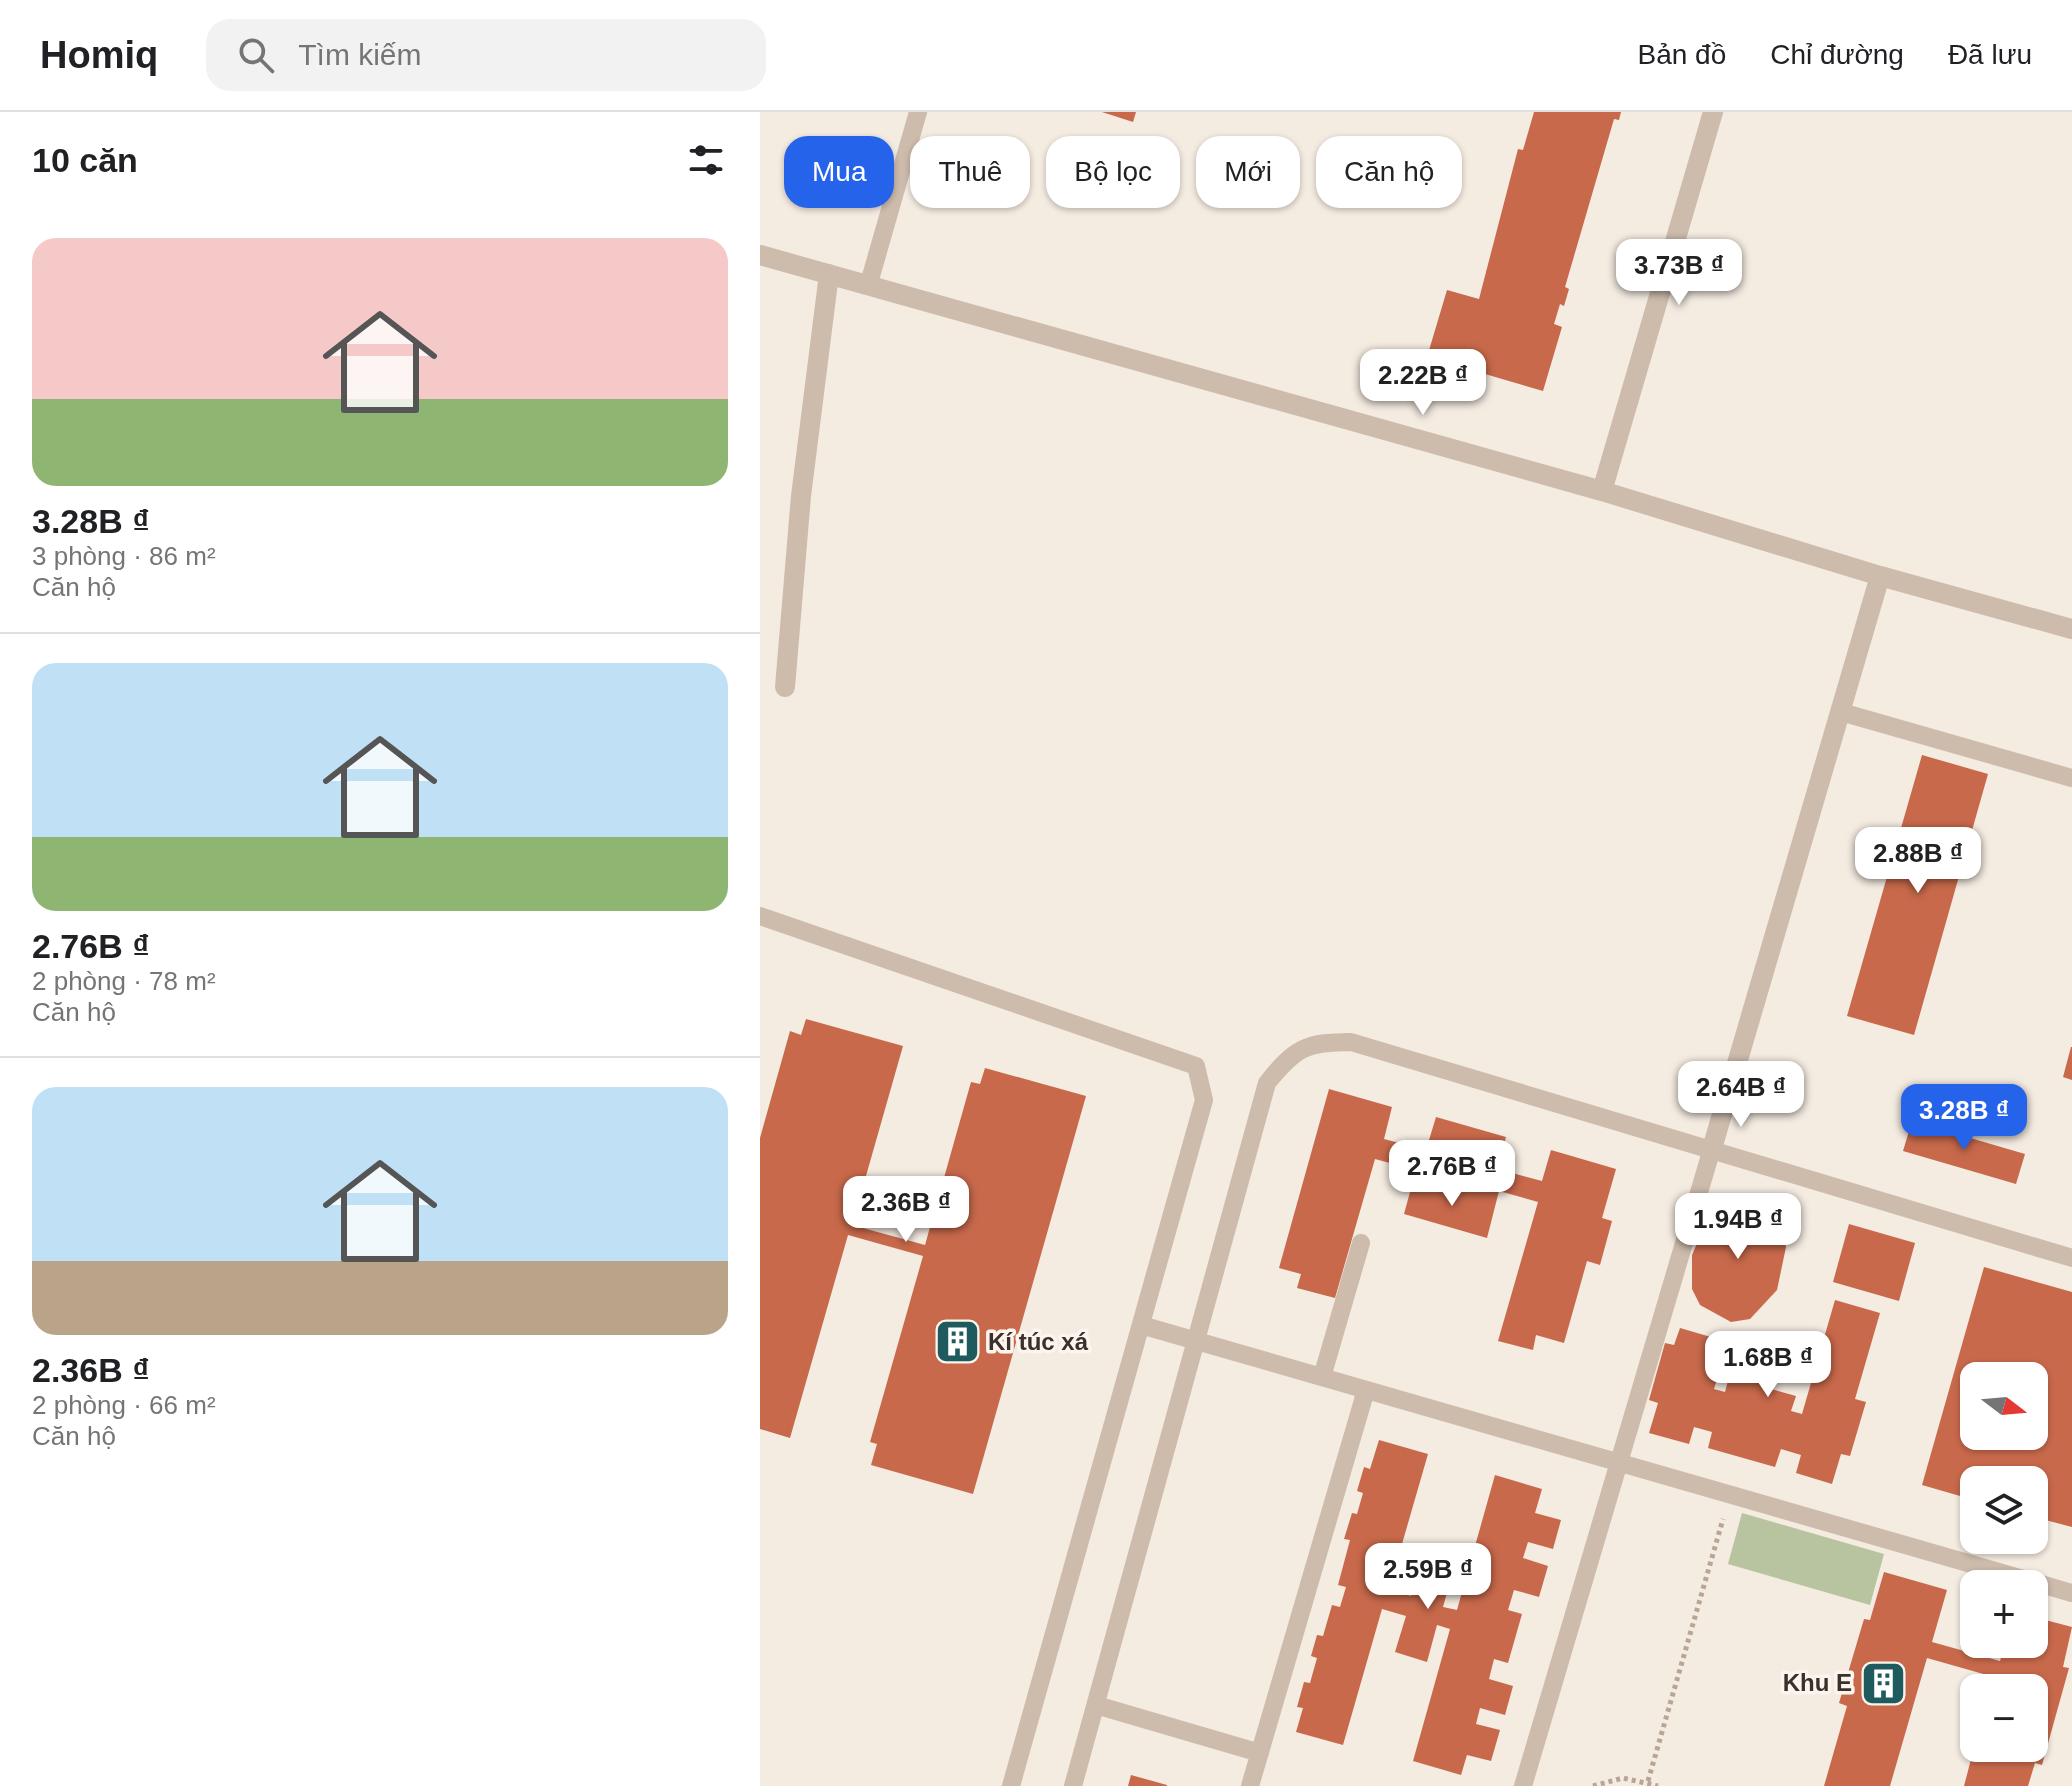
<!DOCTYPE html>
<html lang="vi">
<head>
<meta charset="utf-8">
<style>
  :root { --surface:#fff; --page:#f2f2f2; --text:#202124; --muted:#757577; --line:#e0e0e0; --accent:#2563eb }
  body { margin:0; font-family:Arial,sans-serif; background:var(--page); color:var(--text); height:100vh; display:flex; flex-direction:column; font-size:30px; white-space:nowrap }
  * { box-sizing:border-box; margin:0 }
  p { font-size:26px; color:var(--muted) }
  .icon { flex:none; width:44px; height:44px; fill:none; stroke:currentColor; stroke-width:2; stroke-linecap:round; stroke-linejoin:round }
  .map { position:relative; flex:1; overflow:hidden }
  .sheet { display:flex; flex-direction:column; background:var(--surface); width:760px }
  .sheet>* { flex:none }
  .top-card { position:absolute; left:24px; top:24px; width:760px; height:72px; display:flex; gap:16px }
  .needle { width:52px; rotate:106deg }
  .controls { position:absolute; left:1200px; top:1250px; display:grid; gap:16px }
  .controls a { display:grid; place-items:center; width:88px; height:88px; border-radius:16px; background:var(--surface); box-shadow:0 2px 6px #0004; font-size:40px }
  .price { position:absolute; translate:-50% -68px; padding:0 18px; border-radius:16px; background:#fff; color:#222; font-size:26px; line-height:52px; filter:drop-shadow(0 2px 4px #0008) }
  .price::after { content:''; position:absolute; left:50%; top:48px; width:24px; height:18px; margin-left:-12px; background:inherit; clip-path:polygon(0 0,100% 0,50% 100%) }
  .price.on { background:var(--accent); color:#fff }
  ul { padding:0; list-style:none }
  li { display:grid; align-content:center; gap:16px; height:424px; padding:0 32px }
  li+li { border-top:2px solid var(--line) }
  li span { display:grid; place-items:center; height:248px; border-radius:24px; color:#555 }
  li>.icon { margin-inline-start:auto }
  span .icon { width:144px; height:144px; fill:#fffc; stroke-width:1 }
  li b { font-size:34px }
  h2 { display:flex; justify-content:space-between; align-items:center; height:96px; padding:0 32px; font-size:34px }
  .pill { padding:0 28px; border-radius:24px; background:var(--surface); box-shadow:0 2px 6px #0004; font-size:28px; line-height:72px }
  .pill.on { background:var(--accent); color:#fff }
  header { display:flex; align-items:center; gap:48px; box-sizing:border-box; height:112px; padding:0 40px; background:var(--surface); border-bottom:2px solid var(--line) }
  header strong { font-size:38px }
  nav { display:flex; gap:44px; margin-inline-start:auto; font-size:28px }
  .search { width:560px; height:72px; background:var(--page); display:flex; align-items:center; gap:20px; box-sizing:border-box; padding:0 28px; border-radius:24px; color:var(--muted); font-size:30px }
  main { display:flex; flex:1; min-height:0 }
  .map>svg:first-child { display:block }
  .green { fill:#b8c4a0 }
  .building { fill:#c8694b; fill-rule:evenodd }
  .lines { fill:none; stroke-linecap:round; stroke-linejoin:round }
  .path { stroke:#b9a596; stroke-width:5; stroke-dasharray:4 4; stroke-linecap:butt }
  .lane { stroke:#cdbbac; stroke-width:18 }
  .street { stroke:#cdbbac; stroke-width:20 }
  .labels { text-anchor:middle; stroke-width:7; stroke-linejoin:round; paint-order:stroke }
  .poi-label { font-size:24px; font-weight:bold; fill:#3b302b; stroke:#fbf5ee; text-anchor:start }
</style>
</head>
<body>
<header>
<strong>Homiq</strong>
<div class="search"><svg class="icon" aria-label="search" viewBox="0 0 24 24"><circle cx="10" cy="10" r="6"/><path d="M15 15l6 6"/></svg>Tìm kiếm</div>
<nav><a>Bản đồ</a><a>Chỉ đường</a><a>Đã lưu</a></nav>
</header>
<main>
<section class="sheet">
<h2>10 căn<svg class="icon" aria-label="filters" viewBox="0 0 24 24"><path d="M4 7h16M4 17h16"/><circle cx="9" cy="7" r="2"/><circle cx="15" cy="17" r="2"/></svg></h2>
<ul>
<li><span style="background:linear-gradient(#f6c9c9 65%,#8fb573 0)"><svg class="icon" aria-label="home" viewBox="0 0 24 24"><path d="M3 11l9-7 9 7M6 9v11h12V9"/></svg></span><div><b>3.28B ₫</b><p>3 phòng · 86 m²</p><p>Căn hộ</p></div></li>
<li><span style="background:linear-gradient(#bfe0f5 70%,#8fb573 0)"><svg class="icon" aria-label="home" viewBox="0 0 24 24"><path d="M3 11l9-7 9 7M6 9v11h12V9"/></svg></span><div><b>2.76B ₫</b><p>2 phòng · 78 m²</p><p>Căn hộ</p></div></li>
<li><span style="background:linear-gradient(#bfe0f5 70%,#b9a48a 0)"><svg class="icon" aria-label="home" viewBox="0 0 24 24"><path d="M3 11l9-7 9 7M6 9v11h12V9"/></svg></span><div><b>2.36B ₫</b><p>2 phòng · 66 m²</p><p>Căn hộ</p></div></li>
</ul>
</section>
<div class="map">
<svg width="1312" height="1674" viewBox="0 0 1312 1674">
  <rect width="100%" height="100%" fill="#f4ebe1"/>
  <!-- green -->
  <path class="green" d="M982,1401L1124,1442L1110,1493L968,1452Z"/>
  <!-- building -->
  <path class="building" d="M342,0H376L373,10Z
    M774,0H861L859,8L854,7L805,175L809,177L804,194L800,192L794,212L802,215L783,279L667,245L687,178L719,187L758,37L763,38Z
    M1162,643L1228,662L1154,923L1087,904Z
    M46,907L143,934L92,1113L165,1133L211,970L220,972L225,956L326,984L213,1382L111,1353L117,1332L110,1330L163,1144L88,1123L30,1326L0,1317V1026L30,919L41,923Z
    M1311,935H1312V968L1303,965Z
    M569,977L632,995L624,1027L666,1038L676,1005L746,1025L737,1057L782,1069L791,1038L856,1057L842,1106L852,1109L840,1153L827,1149L804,1231L776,1223L773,1238L738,1229L778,1090L739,1079L727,1126L644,1102L656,1058L615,1047L575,1186L537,1176L541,1162L519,1156Z
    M1152,1009L1265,1042L1256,1072L1143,1039Z
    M986,1088L1012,1103L1022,1116L1026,1135L1017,1178L990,1207L971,1210L940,1193L932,1177V1143L947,1108L960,1095Z
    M1089,1112L1155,1131L1139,1189L1073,1170Z
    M1224,1155L1312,1180V1415L1274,1405V1368H1214V1388L1162,1373ZM1214,1264H1274V1324H1214Z
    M1075,1188L1120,1201L1095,1287L1106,1290L1090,1344L1081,1342L1072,1372L1036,1361L1041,1343L1021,1337L1015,1355L948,1336L952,1320L934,1315L929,1332L889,1321L898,1291L889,1288L905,1231L914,1233L920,1216L968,1230L954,1277L965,1280L969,1265L992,1271L1005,1264L1011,1277L1036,1284L1031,1299L1042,1302Z
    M619,1328L668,1342L629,1477L651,1484L663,1443L695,1452L683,1495L697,1498L735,1363L782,1377L775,1401L801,1408L793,1437L768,1430L763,1446L788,1454L779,1485L754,1478L748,1498L762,1502L748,1551L734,1547L729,1567L753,1574L745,1603L720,1596L716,1612L740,1618L731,1649L707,1643L701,1663L653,1649L690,1517L677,1513L667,1550L635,1540L646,1504L622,1497L583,1633L536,1620L543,1596L537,1595L544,1570L550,1571L557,1546L551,1544L557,1523L563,1524L572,1493L580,1495L586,1475L578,1473L590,1428L584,1427L592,1401L597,1402L603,1381L597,1379L604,1355L610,1357Z
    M1124,1460L1187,1478L1172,1530L1240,1549L1245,1532H1274V1505L1312,1515L1303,1555L1309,1556L1282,1653L1275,1651L1268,1674H1204L1214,1636H1274V1576H1231L1234,1565L1167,1546L1130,1674H1064L1087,1594L1079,1591L1104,1507L1110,1508Z
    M371,1663L407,1673V1674H368Z"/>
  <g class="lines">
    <!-- path -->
    <path class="path" d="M888,1669L963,1407
      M833,1674L863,1666L898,1674"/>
    <!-- lane -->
    <path class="lane" d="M109,171L158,0
      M1081,600L1312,666
      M0,804L436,954L444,988L251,1674
      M381,1213L1312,1481
      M562,1265L601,1131
      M336,1593L500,1641
      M313,1674L507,971C535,936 546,930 591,930L1312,1146
      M490,1674L606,1278
      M763,1674L951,1040"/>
    <!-- street -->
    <path class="street" d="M0,143L842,379L1120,464L1312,517
      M842,379L953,0
      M25,575L41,384L69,162
      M951,1040L1120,464"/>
  </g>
  <!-- icons -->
  <defs>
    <symbol id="building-square" viewBox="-11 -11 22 22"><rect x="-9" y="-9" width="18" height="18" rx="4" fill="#1f5a5e" stroke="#fbf5ee"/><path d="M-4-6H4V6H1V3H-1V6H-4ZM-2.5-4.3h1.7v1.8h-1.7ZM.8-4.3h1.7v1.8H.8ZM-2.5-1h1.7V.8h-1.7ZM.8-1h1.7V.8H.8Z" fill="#fff"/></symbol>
  </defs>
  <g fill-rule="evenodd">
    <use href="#building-square" x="172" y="1204" width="51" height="51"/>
    <use href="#building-square" x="1098" y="1546" width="51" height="51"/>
  </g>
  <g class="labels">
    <!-- poi labels -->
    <g class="poi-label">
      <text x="228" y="1238">Kí túc xá</text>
      <text x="1092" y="1579" text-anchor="end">Khu E</text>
    </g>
  </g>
</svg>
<div class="controls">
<a><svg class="needle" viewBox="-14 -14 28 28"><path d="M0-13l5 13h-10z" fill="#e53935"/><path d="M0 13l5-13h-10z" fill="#757577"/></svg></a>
<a><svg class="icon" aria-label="layers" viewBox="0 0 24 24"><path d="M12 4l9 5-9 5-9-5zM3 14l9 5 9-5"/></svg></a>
<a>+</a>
<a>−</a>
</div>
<b class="price" style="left:919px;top:195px">3.73B ₫</b>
<b class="price" style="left:663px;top:305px">2.22B ₫</b>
<b class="price" style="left:1158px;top:783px">2.88B ₫</b>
<b class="price" style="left:981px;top:1017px">2.64B ₫</b>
<b class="price on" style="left:1204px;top:1040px">3.28B ₫</b>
<b class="price" style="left:692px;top:1096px">2.76B ₫</b>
<b class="price" style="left:146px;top:1132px">2.36B ₫</b>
<b class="price" style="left:978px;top:1149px">1.94B ₫</b>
<b class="price" style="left:1008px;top:1287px">1.68B ₫</b>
<b class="price" style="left:668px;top:1499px">2.59B ₫</b>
<div class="top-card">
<a class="pill on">Mua</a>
<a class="pill">Thuê</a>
<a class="pill">Bộ lọc</a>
<a class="pill">Mới</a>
<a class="pill">Căn hộ</a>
</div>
</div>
</main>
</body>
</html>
